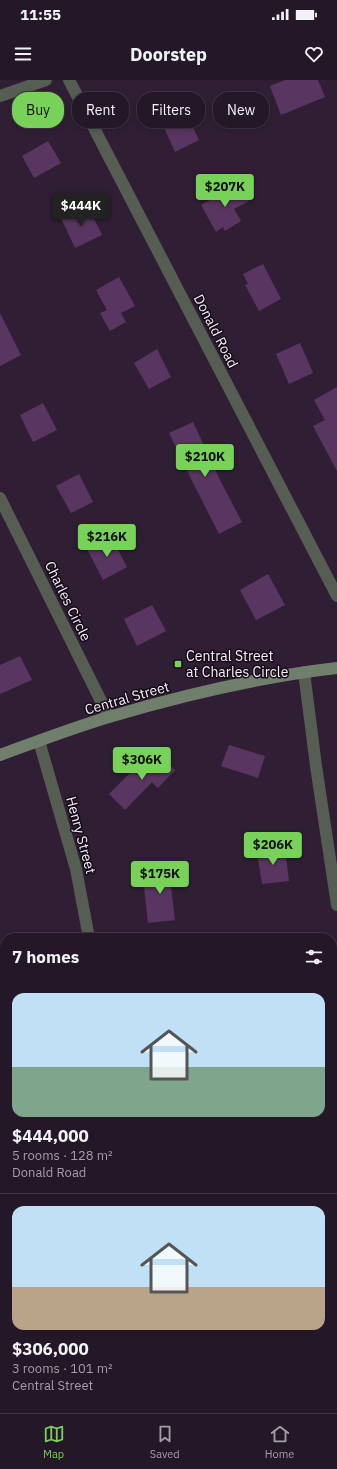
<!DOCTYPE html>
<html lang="en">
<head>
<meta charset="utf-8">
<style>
  :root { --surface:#241727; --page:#2c202f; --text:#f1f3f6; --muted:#a39fa7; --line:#413644; --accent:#78d259 }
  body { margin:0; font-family:"IBM Plex Sans",sans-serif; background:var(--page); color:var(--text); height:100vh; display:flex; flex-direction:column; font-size:15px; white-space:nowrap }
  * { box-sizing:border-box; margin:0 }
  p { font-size:13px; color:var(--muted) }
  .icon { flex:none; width:22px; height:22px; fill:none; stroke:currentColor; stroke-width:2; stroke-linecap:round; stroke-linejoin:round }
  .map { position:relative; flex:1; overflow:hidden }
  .panel { position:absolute; left:0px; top:853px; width:337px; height:480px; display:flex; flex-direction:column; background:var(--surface); border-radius:16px 16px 0 0; box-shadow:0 2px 6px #0003,0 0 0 1px var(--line) }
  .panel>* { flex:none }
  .top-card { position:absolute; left:12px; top:12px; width:313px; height:36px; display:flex; gap:8px }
  .price { position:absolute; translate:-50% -34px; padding:0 9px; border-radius:4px; background:var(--accent); color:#111; font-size:13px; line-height:26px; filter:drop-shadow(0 1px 2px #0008) }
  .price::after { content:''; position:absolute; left:50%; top:24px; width:12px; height:9px; margin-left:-6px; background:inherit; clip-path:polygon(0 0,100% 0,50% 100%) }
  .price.selected { background:#222; color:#fff }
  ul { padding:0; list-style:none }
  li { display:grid; align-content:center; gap:8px; height:212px; padding:0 12px }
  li+li { border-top:1px solid var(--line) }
  li span { display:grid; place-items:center; height:124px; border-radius:12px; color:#555 }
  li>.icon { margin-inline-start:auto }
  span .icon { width:72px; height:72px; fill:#fffc; stroke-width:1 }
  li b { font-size:17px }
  h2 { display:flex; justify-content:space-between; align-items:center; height:48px; padding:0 12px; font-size:17px }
  .chip { padding:0 14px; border-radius:16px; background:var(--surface); box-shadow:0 2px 6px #0003,0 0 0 1px var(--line); font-size:14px; line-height:36px }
  .chip.selected { background:var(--accent); color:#111 }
  .status { display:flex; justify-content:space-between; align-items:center; height:28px; padding:0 20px; background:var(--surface); direction:ltr }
  .status svg { height:11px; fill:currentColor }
  header { display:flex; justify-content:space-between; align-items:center; height:52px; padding:0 12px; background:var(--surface); font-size:18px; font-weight:800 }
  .tabs { display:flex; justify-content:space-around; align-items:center; height:56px; border-top:1px solid var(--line); background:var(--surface); font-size:11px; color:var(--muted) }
  .tabs a { display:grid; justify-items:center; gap:2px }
  .tabs .selected { color:var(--accent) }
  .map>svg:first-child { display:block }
  .built { fill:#3a243f }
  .building { fill:#593661 }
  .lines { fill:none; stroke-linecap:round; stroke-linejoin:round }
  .lane { stroke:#565e53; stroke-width:11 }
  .street { stroke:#565e53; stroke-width:12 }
  .secondary { stroke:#707e6c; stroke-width:12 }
  .poi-dot { fill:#78d259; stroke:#140c16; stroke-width:1.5 }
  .labels { text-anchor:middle; stroke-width:3; stroke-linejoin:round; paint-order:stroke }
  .street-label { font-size:14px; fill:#faeefd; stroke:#140c16 }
  .poi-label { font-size:14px; fill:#faeefd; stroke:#140c16; text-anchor:start }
</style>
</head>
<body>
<div class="status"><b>11:55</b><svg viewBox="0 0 49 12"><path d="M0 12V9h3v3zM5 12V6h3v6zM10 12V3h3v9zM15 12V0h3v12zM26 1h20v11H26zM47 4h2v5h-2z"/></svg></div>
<header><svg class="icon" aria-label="menu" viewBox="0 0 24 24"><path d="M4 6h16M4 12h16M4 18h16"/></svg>Doorstep<svg class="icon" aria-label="heart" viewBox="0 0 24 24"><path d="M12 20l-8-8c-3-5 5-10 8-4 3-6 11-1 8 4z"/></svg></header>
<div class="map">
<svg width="337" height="1333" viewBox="0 0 337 1333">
  <rect width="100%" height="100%" fill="#301f34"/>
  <!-- built -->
  <path class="built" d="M0,880L5,897V935L0,936Z"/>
  <!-- building -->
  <path class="building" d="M285,0H318L325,17L281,35L270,6Z
    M186,32L199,60L175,72L162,43Z
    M48,61L61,83L34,98L22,76Z
    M240,103L249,121L234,129L241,141L225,151L223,147L216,152L201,125Z
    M87,125L102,155L75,168L61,138Z
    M263,184L281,219L259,231L245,205L248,204L243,194Z
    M119,197L135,226L121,233L126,242L110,251L100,233L107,230L96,210Z
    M0,233L21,275L0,286Z
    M300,263L313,293L289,304L276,274Z
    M157,269L171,297L149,309L134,283Z
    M337,307V391L313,346L325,340L314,320Z
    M43,323L57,350L33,362L20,335Z
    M193,342L221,402L242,442L219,454L192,401L169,353Z
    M79,394L93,422L71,433L56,406Z
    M111,456L127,487L103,500L87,469Z
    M268,494L285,525L256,540L240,510Z
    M152,525L166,551L137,566L124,539Z
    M20,576L32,600L0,614V585Z
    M229,665L265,676L258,698L221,686Z
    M159,674L175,690L158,708L152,702L125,730L109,714L137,686L142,691Z
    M285,769L289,801L262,804L257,772Z
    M168,782L175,840L148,843L144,807L153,806L151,784Z"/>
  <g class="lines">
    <!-- lane -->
    <path class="lane" d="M0,979L5,978"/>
    <!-- street -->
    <path class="street" d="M69,0L337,516
      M0,16L46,0
      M0,418L109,637
      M304,592L316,686L337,825
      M39,661L76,789L89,858
      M332,1069L337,1063"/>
    <!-- secondary -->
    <path class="secondary" d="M0,675C36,662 72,648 109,637C183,615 260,597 337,588"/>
  </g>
  <!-- markers -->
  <rect class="poi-dot" x="174" y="580" width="8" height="8" rx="2"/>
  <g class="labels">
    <!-- street labels -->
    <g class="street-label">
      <text transform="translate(216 251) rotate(63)" y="5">Donald Road</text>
      <text transform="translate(68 521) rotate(64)" y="5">Charles Circle</text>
      <text transform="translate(127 618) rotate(-16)" y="5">Central Street</text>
      <text transform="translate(81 755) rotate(75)" y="5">Henry Street</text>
    </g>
    <!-- poi labels -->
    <g class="poi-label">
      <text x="186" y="581">Central Street<tspan x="186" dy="16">at Charles Circle</tspan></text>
    </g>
  </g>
</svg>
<b class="price" style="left:225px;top:128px">$207K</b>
<b class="price selected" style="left:81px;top:147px">$444K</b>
<b class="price" style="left:205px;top:398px">$210K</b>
<b class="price" style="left:107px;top:478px">$216K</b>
<b class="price" style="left:142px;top:701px">$306K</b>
<b class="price" style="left:273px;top:786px">$206K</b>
<b class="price" style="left:160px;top:815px">$175K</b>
<div class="top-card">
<a class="chip selected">Buy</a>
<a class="chip">Rent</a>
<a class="chip">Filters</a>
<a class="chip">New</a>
</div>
<section class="panel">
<h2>7 homes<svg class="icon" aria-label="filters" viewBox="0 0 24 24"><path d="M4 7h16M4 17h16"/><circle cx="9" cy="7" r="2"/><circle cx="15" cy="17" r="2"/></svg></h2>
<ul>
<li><span style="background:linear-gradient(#bfe0f5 60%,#7fa58c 0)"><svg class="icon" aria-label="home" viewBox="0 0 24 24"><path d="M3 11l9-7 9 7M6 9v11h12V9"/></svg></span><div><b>$444,000</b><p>5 rooms · 128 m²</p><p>Donald Road</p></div></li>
<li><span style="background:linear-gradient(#bfe0f5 65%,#b9a48a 0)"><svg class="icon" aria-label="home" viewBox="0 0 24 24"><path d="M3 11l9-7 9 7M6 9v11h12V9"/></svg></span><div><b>$306,000</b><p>3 rooms · 101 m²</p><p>Central Street</p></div></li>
</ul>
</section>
</div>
<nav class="tabs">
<a class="selected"><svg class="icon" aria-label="map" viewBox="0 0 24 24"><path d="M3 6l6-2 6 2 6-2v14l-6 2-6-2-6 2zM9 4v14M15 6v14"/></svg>Map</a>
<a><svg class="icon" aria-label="saved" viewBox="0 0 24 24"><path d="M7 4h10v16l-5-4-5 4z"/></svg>Saved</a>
<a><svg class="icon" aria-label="home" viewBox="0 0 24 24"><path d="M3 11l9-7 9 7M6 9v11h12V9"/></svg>Home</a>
</nav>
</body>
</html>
